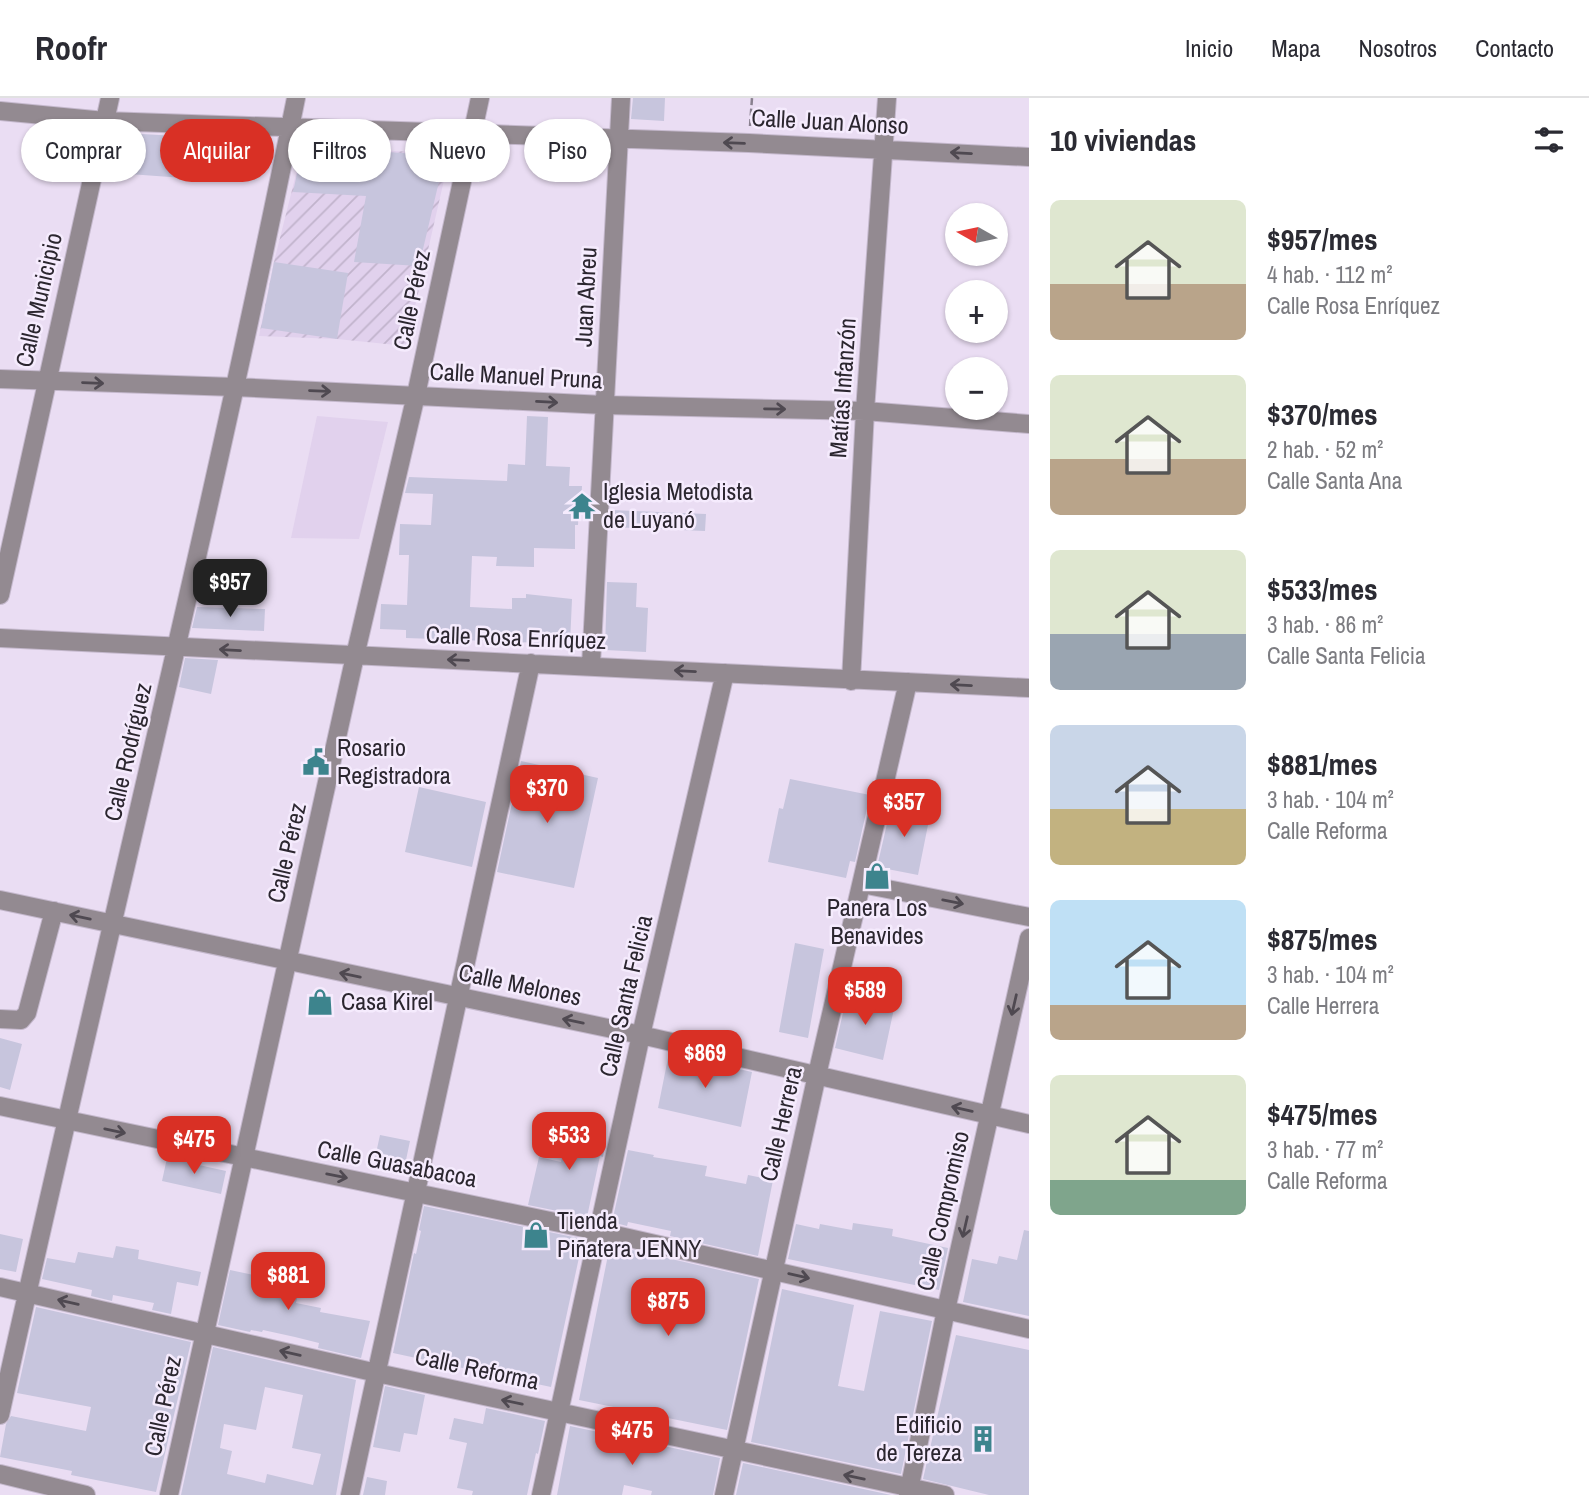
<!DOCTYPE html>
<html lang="es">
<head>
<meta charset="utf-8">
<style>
  :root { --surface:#fff; --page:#f7f7f7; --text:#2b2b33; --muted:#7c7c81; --line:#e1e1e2; --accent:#d93025 }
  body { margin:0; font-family:"Archivo Narrow",sans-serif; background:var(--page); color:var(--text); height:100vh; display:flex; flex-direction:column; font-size:26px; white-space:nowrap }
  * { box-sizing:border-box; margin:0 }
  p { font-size:23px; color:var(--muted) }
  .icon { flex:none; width:38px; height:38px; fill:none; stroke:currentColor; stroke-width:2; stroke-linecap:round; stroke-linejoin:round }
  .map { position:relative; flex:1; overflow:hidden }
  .details { display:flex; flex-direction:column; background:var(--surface); width:560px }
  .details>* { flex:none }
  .hud { position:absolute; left:21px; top:21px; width:665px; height:63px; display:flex; gap:14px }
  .needle { width:46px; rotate:279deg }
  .buttons { position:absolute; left:945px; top:105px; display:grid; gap:14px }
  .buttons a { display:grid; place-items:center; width:63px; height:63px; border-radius:50%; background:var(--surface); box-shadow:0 2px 5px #0004; font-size:35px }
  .price { position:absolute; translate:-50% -60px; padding:0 16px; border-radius:14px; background:var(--accent); color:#fff; font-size:23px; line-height:46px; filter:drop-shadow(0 2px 4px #0008) }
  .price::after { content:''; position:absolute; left:50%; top:42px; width:21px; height:16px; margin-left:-10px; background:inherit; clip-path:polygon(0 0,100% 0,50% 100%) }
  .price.selected { background:#222; color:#fff }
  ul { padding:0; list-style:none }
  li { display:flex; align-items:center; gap:21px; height:175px; padding:0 21px }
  li span { display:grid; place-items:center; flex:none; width:196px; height:140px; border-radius:10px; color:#555 }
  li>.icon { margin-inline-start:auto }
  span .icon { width:84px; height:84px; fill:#fffc; stroke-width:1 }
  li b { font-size:30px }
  h2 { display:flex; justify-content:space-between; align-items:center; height:84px; padding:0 21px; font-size:30px }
  .chip { padding:0 24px; border-radius:32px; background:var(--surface); box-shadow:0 2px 5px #0004; font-size:24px; line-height:63px }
  .chip.selected { background:var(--accent); color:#fff }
  header { display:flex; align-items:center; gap:42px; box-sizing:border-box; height:98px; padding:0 35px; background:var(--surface); border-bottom:2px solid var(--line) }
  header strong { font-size:33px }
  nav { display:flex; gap:38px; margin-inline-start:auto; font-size:24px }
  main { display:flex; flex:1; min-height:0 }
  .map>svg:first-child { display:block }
  .built { fill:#e1d1ed }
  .industrial { fill:url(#industrial-furrows) }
  .building { fill:#c7c5dd; fill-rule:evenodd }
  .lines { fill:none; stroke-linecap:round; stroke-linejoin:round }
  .minor-casing { stroke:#c4b8cc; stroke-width:20 }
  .path { stroke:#89808f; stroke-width:2.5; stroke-dasharray:7 3.5; stroke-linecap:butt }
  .minor { stroke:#938a91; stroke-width:18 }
  .oneway { stroke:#4f4951 }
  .labels { text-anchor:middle; stroke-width:5; stroke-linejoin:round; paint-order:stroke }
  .street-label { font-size:24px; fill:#2b262f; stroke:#f5ebfd }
  .poi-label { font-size:24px; fill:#2b262f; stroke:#f5ebfd; text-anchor:start }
</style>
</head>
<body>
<header>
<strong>Roofr</strong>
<nav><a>Inicio</a><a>Mapa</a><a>Nosotros</a><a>Contacto</a></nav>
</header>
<main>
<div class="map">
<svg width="1029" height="1397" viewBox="0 0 1029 1397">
  <defs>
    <pattern id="industrial-furrows" width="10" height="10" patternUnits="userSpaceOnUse" patternTransform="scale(1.75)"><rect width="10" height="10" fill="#e1d1ed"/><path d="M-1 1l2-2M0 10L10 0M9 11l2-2" fill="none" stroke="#c1b3cc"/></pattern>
  </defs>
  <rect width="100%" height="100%" fill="#eaddf3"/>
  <!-- built -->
  <path class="built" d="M317,318L388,324L359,441L291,440Z"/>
  <!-- industrial -->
  <path class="industrial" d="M303,48L450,56L406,248L337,241L259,238L274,164Z"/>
  <!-- building -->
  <path class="building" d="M633,0H665L664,23L631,21Z
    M124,35L194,39L184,80L115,75Z
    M303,48L445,58L419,168L354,164L366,98L293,94Z
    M274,164L348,175L337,241L261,230Z
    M527,318L548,319L546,368L570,369L569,388H582L581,406H579L578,427H575V451L534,450V469L496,468L497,459L472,458L470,509L512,511V500H526V496L572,501L570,546L406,540V532L380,531L381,506L407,507L409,457H399L400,426L431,427L433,396L405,395L409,379L507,383L508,366L525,367Z
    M611,412L706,416L705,433L610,429Z
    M607,484L637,485L636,509L648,510L646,554L605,552Z
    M197,509L265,511L264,533L192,530Z
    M185,560L218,562L211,596L179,589Z
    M521,663L598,680L574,790L497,774Z
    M790,681L870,697L855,764L850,763L846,780L768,764L779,710L783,711Z
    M419,689L486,704L472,769L405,754Z
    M893,700L914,705L912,714L930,717L918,777L877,769Z
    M795,845L824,851L808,940L779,934Z
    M847,897L895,906L883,962L835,950Z
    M0,940L22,946L10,992L0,989Z
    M669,955L752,974L741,1029L658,1010Z
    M556,1022L605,1033L602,1047H605L603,1059L600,1058L587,1119L528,1107L539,1059L561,1064L567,1039L553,1036Z
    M380,1037L410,1043L403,1076L373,1069Z
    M628,1052L654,1057L653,1059L707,1068L705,1078L746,1086L748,1077L773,1082L758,1158L670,1138L671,1133L628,1124L627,1128L612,1124Z
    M167,1060L226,1073L221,1096L162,1083Z
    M424,1108L583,1141L551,1289L393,1255L414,1155L416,1156L421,1133L419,1132Z
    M853,1125L893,1131L892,1138L948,1150L939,1192L788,1161L796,1126L819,1131L820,1126L852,1132Z
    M1024,1132L1029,1133V1218L963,1204L972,1161L997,1166L999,1158L1017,1162Z
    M0,1136L23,1141L16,1174L0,1171Z
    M610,1147L759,1181L727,1332L579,1302Z
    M116,1148L139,1152L138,1161L201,1174L198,1188L177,1184L171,1216L152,1212L154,1205L113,1197L112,1203L91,1198L92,1192L42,1181L47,1160L75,1165L78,1154L113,1160Z
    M276,1166L303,1173L296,1205L321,1210L320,1214L370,1223L361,1260L318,1250L319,1245L295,1239L263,1232L262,1234L251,1232L250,1234L218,1227L230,1172L273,1181Z
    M782,1191L854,1207L838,1288L864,1293L880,1213L932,1223L901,1376L751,1344Z
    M36,1209L191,1244L156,1394L71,1377L72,1373L0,1359L6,1326L11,1318L86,1333L91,1309L17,1295Z
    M956,1237L1029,1252V1397H989L923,1381Z
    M213,1249L356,1282L336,1397H181ZM265,1289L303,1297L292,1350L321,1356L313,1387L267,1376L265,1385L227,1376L232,1353L220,1350L224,1326L256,1332Z
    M385,1288L425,1297L417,1337L404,1335L400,1354L373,1349Z
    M486,1310L545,1323L538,1356L536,1355L527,1397H472L473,1393L457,1390L467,1345L449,1341L454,1320L483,1326Z
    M570,1328L720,1360L713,1397H651L652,1393L624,1387L622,1397H557Z
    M743,1365L891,1397H736Z
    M367,1379L387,1383L385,1397H363Z"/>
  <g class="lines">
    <defs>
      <path id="minor" d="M0,13L105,23L749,45L1029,59
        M0,281L234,289L604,307L865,313L1029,326
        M0,497L110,0
        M0,540L1029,590
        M591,567L621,0
        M851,583L865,313L887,0
        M862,786L1029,819
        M0,802L641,937L1029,1026
        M0,921L21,922L27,915L54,813
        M0,1008L598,1133L1029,1231
        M0,1189L377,1275L945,1397
        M0,1317C97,878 207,441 296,0
        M0,1376L86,1397
        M169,1397L355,558L416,297L480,0
        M350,1397L531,565
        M541,1397L641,937L725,575
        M724,1397L817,977L908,584
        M908,1397L946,1212L1029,840"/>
    </defs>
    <!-- minor casing -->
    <use href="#minor" class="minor-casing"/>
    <!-- path -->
    <path class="path" d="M750,28L752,0"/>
    <!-- minor -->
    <use href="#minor" class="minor"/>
  </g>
  <!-- one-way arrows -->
  <defs><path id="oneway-shaft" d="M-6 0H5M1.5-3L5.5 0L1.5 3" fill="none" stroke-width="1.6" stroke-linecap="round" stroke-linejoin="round" transform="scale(1.75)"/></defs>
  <g class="oneway">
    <use href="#oneway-shaft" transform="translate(734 45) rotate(-178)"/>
    <use href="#oneway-shaft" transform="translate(961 55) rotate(-177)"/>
    <use href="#oneway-shaft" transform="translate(93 285) rotate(2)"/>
    <use href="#oneway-shaft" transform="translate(320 293) rotate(2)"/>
    <use href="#oneway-shaft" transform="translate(547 304) rotate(3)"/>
    <use href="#oneway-shaft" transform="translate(775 311) rotate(1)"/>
    <use href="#oneway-shaft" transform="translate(230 552) rotate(-177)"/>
    <use href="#oneway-shaft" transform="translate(458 562) rotate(-178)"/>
    <use href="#oneway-shaft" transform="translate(685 573) rotate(-177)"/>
    <use href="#oneway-shaft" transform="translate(961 587) rotate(-177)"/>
    <use href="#oneway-shaft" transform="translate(953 804) rotate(11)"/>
    <use href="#oneway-shaft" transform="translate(80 819) rotate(-168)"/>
    <use href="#oneway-shaft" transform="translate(350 877) rotate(-168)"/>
    <use href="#oneway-shaft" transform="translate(1014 907) rotate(103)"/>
    <use href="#oneway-shaft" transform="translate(573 923) rotate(-168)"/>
    <use href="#oneway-shaft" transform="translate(962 1011) rotate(-167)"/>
    <use href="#oneway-shaft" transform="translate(115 1033) rotate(12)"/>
    <use href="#oneway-shaft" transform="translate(337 1078) rotate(11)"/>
    <use href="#oneway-shaft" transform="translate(965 1129) rotate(103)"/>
    <use href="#oneway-shaft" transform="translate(799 1178) rotate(13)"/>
    <use href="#oneway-shaft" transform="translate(68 1204) rotate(-167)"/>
    <use href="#oneway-shaft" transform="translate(290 1255) rotate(-167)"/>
    <use href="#oneway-shaft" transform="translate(512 1304) rotate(-168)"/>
    <use href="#oneway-shaft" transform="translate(854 1379) rotate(-168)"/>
  </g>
  <!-- icons -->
  <defs>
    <symbol id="temple-bare" viewBox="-9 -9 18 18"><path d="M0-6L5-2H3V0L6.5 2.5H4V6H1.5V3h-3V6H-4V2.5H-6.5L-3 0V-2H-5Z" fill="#3d848d" stroke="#f5ebfd" stroke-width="2.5" paint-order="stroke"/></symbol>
    <symbol id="civic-bare" viewBox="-9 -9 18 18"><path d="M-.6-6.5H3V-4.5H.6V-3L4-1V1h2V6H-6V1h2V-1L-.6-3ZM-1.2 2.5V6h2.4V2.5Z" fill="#3d848d" stroke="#f5ebfd" stroke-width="2.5" paint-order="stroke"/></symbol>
    <symbol id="shop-bare" viewBox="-9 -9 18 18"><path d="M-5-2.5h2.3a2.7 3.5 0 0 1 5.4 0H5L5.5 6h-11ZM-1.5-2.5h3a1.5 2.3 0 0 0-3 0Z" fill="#3d848d" stroke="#f5ebfd" stroke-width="2.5" paint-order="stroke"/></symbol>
    <symbol id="building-bare" viewBox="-9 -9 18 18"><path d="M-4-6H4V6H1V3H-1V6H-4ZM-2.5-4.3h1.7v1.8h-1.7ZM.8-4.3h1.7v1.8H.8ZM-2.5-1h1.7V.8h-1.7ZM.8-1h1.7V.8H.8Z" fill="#3d848d" stroke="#f5ebfd" stroke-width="2.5" paint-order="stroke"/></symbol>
  </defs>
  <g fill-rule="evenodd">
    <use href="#temple-bare" x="563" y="389" width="38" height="38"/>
    <use href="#civic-bare" x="297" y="645" width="38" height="38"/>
    <use href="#shop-bare" x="858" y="759" width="38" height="38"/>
    <use href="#shop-bare" x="301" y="885" width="38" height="38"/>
    <use href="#shop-bare" x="517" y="1118" width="38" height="38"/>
    <use href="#building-bare" x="964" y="1322" width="38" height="38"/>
  </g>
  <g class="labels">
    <!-- street labels -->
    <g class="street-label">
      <text transform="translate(830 24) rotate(3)" y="8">Calle Juan Alonso</text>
      <text transform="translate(586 199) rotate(-87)" y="8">Juan Abreu</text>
      <text transform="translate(39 202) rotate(-77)" y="8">Calle Municipio</text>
      <text transform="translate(412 202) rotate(-78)" y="8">Calle Pérez</text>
      <text transform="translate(516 278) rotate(3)" y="8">Calle Manuel Pruna</text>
      <text transform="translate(843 290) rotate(-86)" y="8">Matías Infanzón</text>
      <text transform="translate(516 540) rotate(2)" y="8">Calle Rosa Enríquez</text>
      <text transform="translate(128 654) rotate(-77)" y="8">Calle Rodríguez</text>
      <text transform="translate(287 755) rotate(-77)" y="8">Calle Pérez</text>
      <text transform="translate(520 887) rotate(12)" y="8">Calle Melones</text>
      <text transform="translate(626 898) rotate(-77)" y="8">Calle Santa Felicia</text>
      <text transform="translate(781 1026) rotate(-77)" y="8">Calle Herrera</text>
      <text transform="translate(397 1066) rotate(11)" y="8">Calle Guasabacoa</text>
      <text transform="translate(943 1113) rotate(-77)" y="8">Calle Compromiso</text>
      <text transform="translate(477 1271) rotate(12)" y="8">Calle Reforma</text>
      <text transform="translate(163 1308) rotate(-78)" y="8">Calle Pérez</text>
    </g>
    <!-- poi labels -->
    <g class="poi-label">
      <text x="603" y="402">Iglesia Metodista<tspan x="603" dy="28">de Luyanó</tspan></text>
      <text x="337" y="658">Rosario<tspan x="337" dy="28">Registradora</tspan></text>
      <text x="877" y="818" text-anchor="middle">Panera Los<tspan x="877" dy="28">Benavides</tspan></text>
      <text x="341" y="912">Casa Kirel</text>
      <text x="557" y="1131">Tienda<tspan x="557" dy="28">Piñatera JENNY</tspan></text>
      <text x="962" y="1335" text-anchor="end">Edificio<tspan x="962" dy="28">de Tereza</tspan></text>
    </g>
  </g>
</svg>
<div class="buttons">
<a><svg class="needle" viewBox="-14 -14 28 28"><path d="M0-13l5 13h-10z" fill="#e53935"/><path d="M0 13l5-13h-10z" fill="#7c7c81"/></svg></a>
<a>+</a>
<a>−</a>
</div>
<b class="price selected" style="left:230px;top:521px">$957</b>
<b class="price" style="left:547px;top:727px">$370</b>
<b class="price" style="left:904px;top:741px">$357</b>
<b class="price" style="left:865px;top:929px">$589</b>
<b class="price" style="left:705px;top:992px">$869</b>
<b class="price" style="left:569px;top:1074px">$533</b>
<b class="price" style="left:194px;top:1078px">$475</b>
<b class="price" style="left:288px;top:1214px">$881</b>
<b class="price" style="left:668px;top:1240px">$875</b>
<b class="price" style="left:632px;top:1369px">$475</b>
<div class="hud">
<a class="chip">Comprar</a>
<a class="chip selected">Alquilar</a>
<a class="chip">Filtros</a>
<a class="chip">Nuevo</a>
<a class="chip">Piso</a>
</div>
</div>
<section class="details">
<h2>10 viviendas<svg class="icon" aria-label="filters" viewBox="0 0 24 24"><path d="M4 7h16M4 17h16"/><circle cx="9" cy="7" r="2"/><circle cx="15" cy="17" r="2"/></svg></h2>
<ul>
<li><span style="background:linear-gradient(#dfe7d0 60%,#b9a48a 0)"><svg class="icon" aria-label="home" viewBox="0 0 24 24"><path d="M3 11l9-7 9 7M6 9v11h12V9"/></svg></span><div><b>$957/mes</b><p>4 hab. · 112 m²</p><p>Calle Rosa Enríquez</p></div></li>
<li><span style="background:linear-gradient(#dfe7d0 60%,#b9a48a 0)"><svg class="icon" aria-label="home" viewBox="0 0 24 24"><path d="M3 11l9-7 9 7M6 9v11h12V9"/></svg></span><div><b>$370/mes</b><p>2 hab. · 52 m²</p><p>Calle Santa Ana</p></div></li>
<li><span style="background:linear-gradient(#dfe7d0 60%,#9aa5b1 0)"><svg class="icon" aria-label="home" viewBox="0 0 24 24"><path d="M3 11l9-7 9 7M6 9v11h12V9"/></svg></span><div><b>$533/mes</b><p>3 hab. · 86 m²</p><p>Calle Santa Felicia</p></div></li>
<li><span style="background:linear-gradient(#c9d6e8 60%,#c2b280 0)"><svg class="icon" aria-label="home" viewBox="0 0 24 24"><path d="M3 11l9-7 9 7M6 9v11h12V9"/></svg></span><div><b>$881/mes</b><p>3 hab. · 104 m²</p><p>Calle Reforma</p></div></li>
<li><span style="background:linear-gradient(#bfe0f5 75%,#b9a48a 0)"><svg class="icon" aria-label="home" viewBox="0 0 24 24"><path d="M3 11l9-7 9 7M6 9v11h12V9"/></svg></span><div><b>$875/mes</b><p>3 hab. · 104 m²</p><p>Calle Herrera</p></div></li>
<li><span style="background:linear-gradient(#dfe7d0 75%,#7fa58c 0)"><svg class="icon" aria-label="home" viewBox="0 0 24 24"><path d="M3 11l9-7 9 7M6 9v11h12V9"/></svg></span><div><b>$475/mes</b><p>3 hab. · 77 m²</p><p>Calle Reforma</p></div></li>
</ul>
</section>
</main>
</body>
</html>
